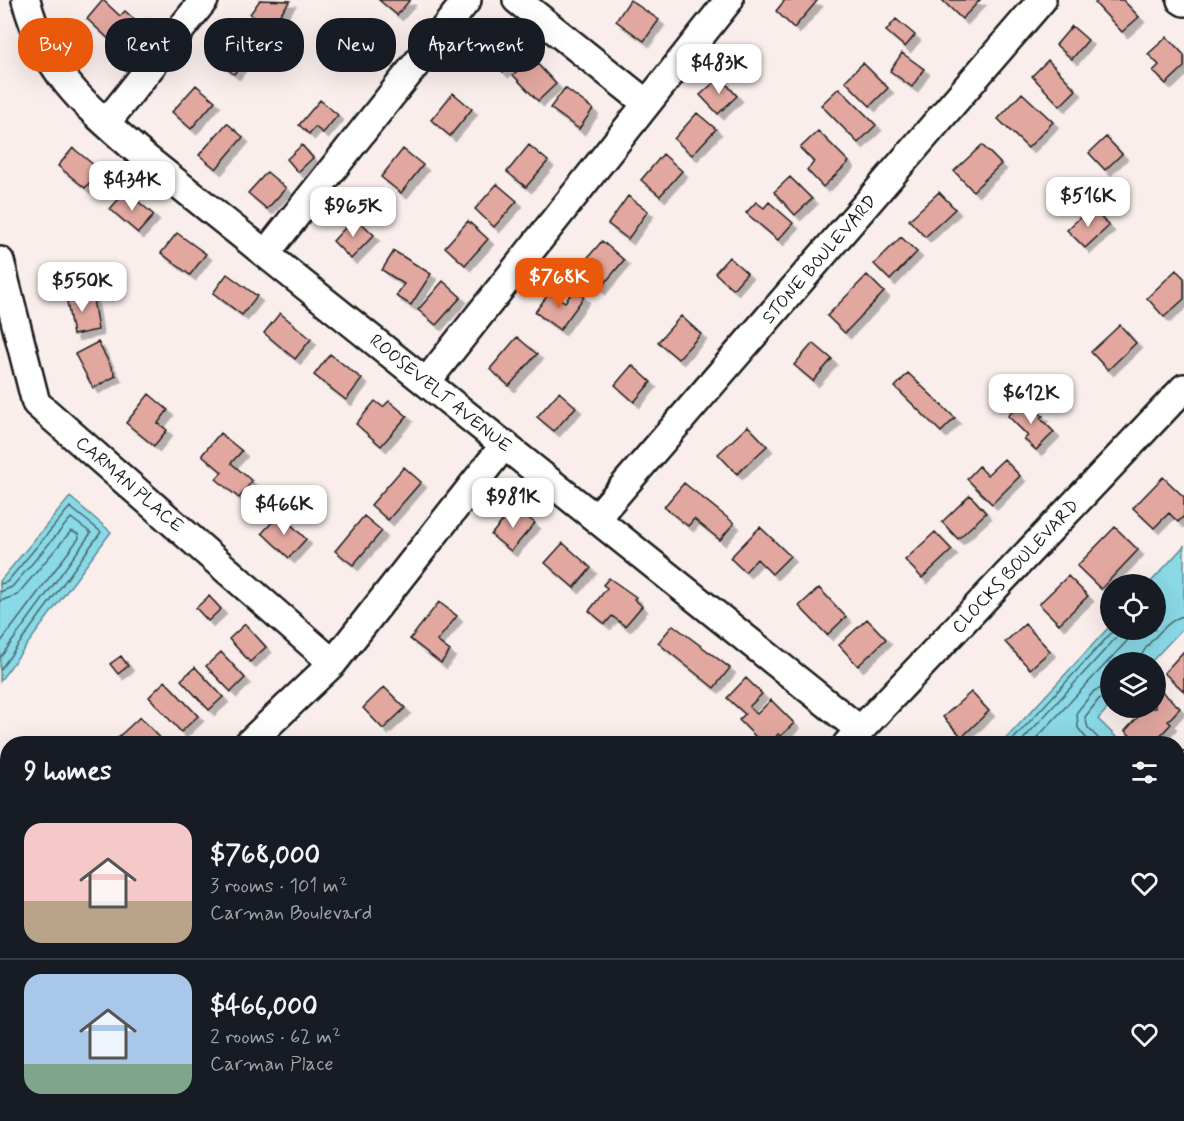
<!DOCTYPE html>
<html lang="en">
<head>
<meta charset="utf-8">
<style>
  :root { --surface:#171b24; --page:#242831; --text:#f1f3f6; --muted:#9ea1a6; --line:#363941; --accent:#ea580c }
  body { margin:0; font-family:Mynerve,sans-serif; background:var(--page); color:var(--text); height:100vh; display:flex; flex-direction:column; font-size:22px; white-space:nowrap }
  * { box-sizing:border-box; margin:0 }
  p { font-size:20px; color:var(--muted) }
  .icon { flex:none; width:33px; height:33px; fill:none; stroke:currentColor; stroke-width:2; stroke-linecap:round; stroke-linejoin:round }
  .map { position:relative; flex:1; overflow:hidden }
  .details { position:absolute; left:0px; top:736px; width:1185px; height:386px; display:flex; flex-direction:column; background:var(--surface); border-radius:24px 24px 0 0; box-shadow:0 6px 24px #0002 }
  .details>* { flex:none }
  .hud { position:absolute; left:18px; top:18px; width:600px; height:54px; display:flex; gap:12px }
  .buttons { position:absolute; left:1100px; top:574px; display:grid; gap:12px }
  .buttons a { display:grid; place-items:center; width:66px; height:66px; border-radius:50%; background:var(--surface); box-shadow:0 6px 24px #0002; font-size:30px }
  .price { position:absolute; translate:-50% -51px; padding:0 14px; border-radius:12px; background:#fff; color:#222; font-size:20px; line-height:39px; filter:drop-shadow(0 2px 3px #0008) }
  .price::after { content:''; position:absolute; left:50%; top:36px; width:18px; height:14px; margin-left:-9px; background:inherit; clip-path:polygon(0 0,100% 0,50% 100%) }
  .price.on { background:var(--accent); color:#fff }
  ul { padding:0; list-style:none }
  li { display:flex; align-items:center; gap:18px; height:150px; padding:0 24px }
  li+li { border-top:2px solid var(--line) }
  li span { display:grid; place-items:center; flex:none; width:168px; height:120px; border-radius:18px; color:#555 }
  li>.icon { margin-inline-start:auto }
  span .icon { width:72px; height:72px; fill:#fffc; stroke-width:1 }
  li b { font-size:26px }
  h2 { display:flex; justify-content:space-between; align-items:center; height:72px; padding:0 24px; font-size:26px }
  .tag { padding:0 21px; border-radius:24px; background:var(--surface); box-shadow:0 6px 24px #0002; font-size:21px; line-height:54px }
  .tag.on { background:var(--accent); color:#fff }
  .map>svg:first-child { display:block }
  .built { fill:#f2d9d5 }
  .water { fill:#8ad9e6; stroke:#5e8d95; stroke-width:1.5 }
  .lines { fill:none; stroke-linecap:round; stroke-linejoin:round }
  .shore { stroke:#48686d; stroke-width:1.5 }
  .building { fill:#e2a8a0; stroke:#1c1c1c; stroke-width:1.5; filter:url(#shadow) }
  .minor-casing { stroke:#1c1c1c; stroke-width:32 }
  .minor { stroke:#fff; stroke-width:27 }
  .labels { text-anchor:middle; stroke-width:4.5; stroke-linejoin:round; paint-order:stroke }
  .street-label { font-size:18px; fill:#1c1c1c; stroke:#fff }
</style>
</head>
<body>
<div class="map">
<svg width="1184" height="1121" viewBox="0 0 1184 1121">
  <defs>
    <filter id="shadow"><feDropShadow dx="5.5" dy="5.5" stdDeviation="0" flood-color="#0004"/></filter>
  </defs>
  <rect width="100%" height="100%" fill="#f9eeec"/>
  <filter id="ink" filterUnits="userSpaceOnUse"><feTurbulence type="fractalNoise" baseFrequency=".0167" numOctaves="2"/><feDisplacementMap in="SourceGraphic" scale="12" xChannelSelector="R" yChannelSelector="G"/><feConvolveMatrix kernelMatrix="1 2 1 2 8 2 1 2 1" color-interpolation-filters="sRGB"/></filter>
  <g filter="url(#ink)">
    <!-- built -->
    <path class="built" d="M1184,984V1121H1096L1103,1115L1178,1114V991Z"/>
    <!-- water -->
    <path class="water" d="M70,497L111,532L0,681V581Z
      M1184,546V627L1150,663H1110V706L1098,719L1123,744H1001L1110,626V630H1155V585H1148Z
      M1184,903V984L1178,991V910Z
      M960,1114L1041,1115L1048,1121H955Z
      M822,1115H898L899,1121H817Z"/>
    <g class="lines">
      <!-- shore -->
      <path class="shore" d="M0,584L7,582L70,507L101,532L0,670
        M0,592L12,587L71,518L91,533L0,658
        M0,601L17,595L71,531L78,534L79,538L0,643
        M1139,663C1140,650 1171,617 1184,616
        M1009,744L1114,630
        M1019,744L1123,630
        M1031,744L1127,641L1132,630
        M1091,744L1078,728L1077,712L1094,691L1110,685
        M1104,744L1088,728L1085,717L1099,699L1110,694"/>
    </g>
    <!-- building -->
    <path class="building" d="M103,0L120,16L125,11L134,19L112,42L87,19Z
      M260,0L290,1L269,29L250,14Z
      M379,0H410L397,15Z
      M630,0L659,20L644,41L616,21Z
      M785,0H815L817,1L794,28L776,11Z
      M942,0H980L962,19Z
      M1099,0H1123L1139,17L1122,32L1095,3Z
      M896,19L915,35L905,47L886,31Z
      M1072,26L1088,40L1072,59L1056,45Z
      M495,30L520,54L503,72L478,48Z
      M235,32L255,47L234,74L214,59Z
      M1167,37L1184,55V67L1166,84L1153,71L1159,65L1148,54Z
      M902,53L924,69L912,87L890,71Z
      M532,58L556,84L538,101L513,75Z
      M1048,60L1076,90L1060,106L1032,76Z
      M863,63L888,88L870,106L845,81Z
      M720,77L737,96L718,114L700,95Z
      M196,85L215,101L191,129L172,112Z
      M565,88L593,109L579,129L550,108Z
      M839,88L876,125L858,143L821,105Z
      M453,93L472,109L450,136L431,120Z
      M1022,93L1053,122L1028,148L998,119Z
      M320,100L338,115L323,133L315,127L309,134L299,125Z
      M697,113L716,129L692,155L674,139Z
      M227,123L243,137L216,169L199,155Z
      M818,131L849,162L823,187L807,170L814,162L800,148Z
      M1106,137L1122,154L1105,170L1089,153Z
      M302,145L313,158L298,172L287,159Z
      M529,145L548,161L526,187L507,172Z
      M982,145L1001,164L973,191L954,171Z
      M73,148L100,170L85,188L58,166Z
      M403,149L423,165L401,193L381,177Z
      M663,154L682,171L660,196L641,180Z
      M267,172L286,188L267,209L248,193Z
      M790,177L812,199L795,215L774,192Z
      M497,184L517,201L494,227L475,209Z
      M126,191L154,215L138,233L110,209Z
      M939,192L955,209L925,237L909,220Z
      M628,196L648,211L628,239L608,224Z
      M756,202L764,208L769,202L793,223L778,240L746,213Z
      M1091,207L1109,226L1085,248L1067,230Z
      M355,217L374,235L351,259L333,241Z
      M468,221L488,239L465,265L445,247Z
      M177,233L206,254L190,275L161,253Z
      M901,237L917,252L890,280L874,264Z
      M602,241L624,260L600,289L577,270Z
      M394,251L431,274L411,305L396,296L404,284L382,270Z
      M729,257L747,273L733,289L715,273Z
      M1176,270L1184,278V299L1164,317L1147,298Z
      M227,274L257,296L242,315L213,293Z
      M867,275L884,292L845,333L827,316Z
      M443,281L461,297L436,325L418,310Z
      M574,290L584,297L560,330L535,312L550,292L565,302Z
      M92,292L98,330L73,335L66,296Z
      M280,313L311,339L295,359L264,333Z
      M681,316L701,334L678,359L658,342Z
      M1120,325L1136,343L1108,370L1091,352Z
      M517,337L537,354L509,386L490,369Z
      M98,342L116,376L93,388L75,354Z
      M813,343L832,359L813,381L794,365Z
      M330,354L362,379L346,400L314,375Z
      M632,365L651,382L634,402L615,385Z
      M908,373L955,418L941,432L895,387Z
      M559,392L576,407L554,431L537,417Z
      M149,394L168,410L158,423L167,430L154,446L126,423Z
      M375,401L383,407L389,401L407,416L381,446L356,424Z
      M1023,401L1043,416L1040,418L1054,432L1036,450L1024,439L1028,436L1008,416Z
      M748,426L767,446L737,474L718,454Z
      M220,433L242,451L231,463L252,481L239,498L216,479L222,472L202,455Z
      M1004,459L1020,476L992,504L967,479L979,466L987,475Z
      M404,467L421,482L388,520L371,505Z
      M1163,477L1184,497V516L1178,522L1169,513L1154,528L1133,508Z
      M684,483L734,523L720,540L694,519L688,526L664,507Z
      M970,495L986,513L958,539L942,522Z
      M514,507L535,523L511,551L491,535Z
      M280,514L306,539L289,558L262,533Z
      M364,516L382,531L353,565L335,551Z
      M760,527L790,556L772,574L757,559L745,572L730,558Z
      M1115,527L1138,550L1101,589L1077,566Z
      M935,532L952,550L922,578L905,560Z
      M563,543L591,568L574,588L545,563Z
      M1068,576L1088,596L1059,624L1039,604Z
      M609,578L636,597L634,599L642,606L625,626L612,616L605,624L589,611L607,588L603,585Z
      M819,588L846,617L827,635L799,606Z
      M209,596L221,609L208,621L196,608Z
      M439,602L457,616L437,641L450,651L441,663L410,639Z
      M867,619L886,639L858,666L839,645Z
      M245,624L266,647L250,662L229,639Z
      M1025,624L1050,651L1030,669L1005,642Z
      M673,625L730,668L714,688L658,643Z
      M1184,651V691L1164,673Z
      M221,652L245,678L231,692L206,666Z
      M121,656L128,666L118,674L110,664Z
      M195,667L223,697L209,710L181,680Z
      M746,678L762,694L749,707L757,714L771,700L794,723L781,736L778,734L771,744H763L739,720L745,714L727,698Z
      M165,681L198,716L181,732L149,697Z
      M384,687L405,708L383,729L363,708Z
      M1161,691L1180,708L1168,721L1171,724L1156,740L1154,738L1149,744H1140L1125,731L1146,708H1155V697Z
      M971,692L989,711L962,737L943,717Z
      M140,717L166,744H116L114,741Z
      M1181,828L1184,830V866L1178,873V832Z
      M0,893L8,901L0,909Z
      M1184,1005V1024L1178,1015V1011Z
      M8,1046V1079L5,1077L0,1082V1050L2,1052Z
      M173,1114H210L215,1121H177Z
      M589,1114H625L632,1121H584Z
      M922,1114H938L944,1119L917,1121Z
      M1054,1114H1079L1085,1119L1083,1121H1057L1052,1117Z"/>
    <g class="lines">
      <defs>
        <path id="minor" d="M26,0C45,74 87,107 142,155L860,730
          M517,0L646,103
          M1181,0L1184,2
          M106,123L204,0
          M266,253L467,0
          M0,261L36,403L333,663
          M427,381L729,0
          M597,517L1042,0
          M248,744L333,663L505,444
          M847,744L1184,388
          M1178,773L1184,766
          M0,979L8,972
          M284,1114L285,1121
          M494,1121L500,1114"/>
      </defs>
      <!-- minor casing -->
      <use href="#minor" class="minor-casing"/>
      <!-- minor -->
      <use href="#minor" class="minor"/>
    </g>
  </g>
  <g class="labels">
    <!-- street labels -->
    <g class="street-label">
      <text transform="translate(819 259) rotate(-49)" y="6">STONE BOULEVARD</text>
      <text transform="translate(441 393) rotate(39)" y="6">ROOSEVELT AVENUE</text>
      <text transform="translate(130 484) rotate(41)" y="6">CARMAN PLACE</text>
      <text transform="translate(1015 566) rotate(-47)" y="6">CLOCKS BOULEVARD</text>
    </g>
  </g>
</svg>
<div class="buttons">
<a><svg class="icon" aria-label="locate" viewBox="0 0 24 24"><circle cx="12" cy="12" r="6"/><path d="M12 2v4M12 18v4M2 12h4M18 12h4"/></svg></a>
<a><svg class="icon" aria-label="layers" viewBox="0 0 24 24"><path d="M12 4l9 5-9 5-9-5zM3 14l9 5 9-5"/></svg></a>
</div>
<b class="price" style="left:719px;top:95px">$483K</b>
<b class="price" style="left:132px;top:212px">$434K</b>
<b class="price" style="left:1088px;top:228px">$516K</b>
<b class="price" style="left:353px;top:238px">$965K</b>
<b class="price on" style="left:559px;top:309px">$768K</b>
<b class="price" style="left:82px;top:313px">$550K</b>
<b class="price" style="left:1031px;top:425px">$612K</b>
<b class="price" style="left:513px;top:529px">$981K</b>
<b class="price" style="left:284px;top:536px">$466K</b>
<div class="hud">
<a class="tag on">Buy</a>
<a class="tag">Rent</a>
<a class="tag">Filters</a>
<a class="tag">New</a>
<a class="tag">Apartment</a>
</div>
<section class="details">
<h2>9 homes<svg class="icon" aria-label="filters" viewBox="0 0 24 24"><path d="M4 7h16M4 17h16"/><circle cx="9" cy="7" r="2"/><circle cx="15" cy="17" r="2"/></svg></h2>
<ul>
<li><span style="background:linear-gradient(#f6c9c9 65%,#b9a48a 0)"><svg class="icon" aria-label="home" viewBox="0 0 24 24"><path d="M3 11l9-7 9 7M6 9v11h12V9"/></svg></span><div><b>$768,000</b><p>3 rooms · 101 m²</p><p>Carman Boulevard</p></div><svg class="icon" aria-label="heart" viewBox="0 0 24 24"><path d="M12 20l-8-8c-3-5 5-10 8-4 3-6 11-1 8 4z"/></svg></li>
<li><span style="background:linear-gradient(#a9c7e8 75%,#7fa58c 0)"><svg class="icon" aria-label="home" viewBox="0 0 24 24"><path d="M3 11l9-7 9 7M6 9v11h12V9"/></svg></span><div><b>$466,000</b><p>2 rooms · 62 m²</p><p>Carman Place</p></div><svg class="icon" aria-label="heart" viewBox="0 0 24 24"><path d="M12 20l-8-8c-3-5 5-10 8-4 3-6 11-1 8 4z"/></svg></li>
</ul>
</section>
</div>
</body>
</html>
